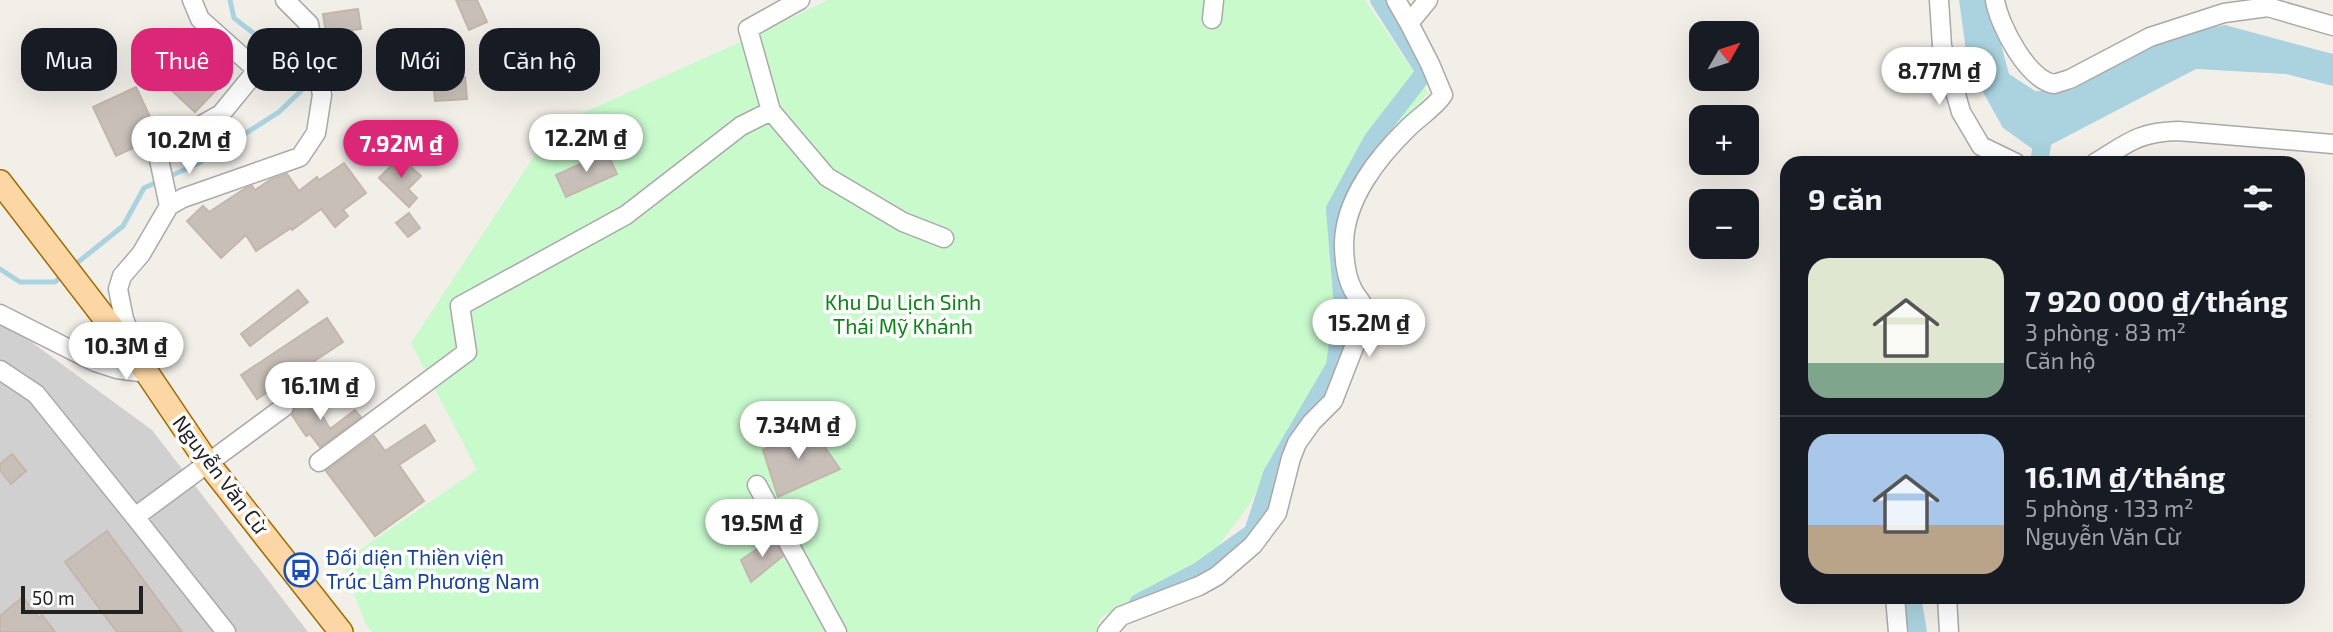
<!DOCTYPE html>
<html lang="vi">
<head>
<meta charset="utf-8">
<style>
  :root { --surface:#171b24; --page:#20242c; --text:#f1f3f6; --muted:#9ea1a6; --line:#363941; --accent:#db2777 }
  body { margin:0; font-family:"Exo 2",sans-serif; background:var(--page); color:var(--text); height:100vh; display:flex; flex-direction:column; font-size:26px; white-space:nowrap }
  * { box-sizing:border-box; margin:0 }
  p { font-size:23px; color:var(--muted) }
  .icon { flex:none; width:38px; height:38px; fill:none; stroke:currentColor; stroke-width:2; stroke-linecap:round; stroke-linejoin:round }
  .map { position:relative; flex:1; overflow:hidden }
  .details { position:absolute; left:1780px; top:156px; width:525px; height:448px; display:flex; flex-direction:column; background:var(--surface); border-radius:21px; box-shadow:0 7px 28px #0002 }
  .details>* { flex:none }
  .hud { position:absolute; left:21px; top:28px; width:665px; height:63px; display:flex; gap:14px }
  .needle { width:46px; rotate:51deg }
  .buttons { position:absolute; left:1689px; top:21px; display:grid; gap:14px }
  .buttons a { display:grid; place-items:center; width:70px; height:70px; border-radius:14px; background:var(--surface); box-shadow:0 7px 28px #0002; font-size:35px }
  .scale { position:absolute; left:21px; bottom:18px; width:122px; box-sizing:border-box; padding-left:7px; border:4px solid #222; border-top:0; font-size:19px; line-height:24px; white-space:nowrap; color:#222; -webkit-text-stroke:5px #fff; paint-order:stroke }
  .price { position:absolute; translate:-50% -60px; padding:0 16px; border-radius:24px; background:#fff; color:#222; font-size:23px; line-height:46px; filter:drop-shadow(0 2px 4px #0008) }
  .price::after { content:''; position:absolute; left:50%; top:42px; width:21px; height:16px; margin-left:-10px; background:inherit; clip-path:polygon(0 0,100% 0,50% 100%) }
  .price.current { background:var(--accent); color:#fff }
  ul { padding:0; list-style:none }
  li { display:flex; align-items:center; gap:21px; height:175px; padding:0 28px }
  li+li { border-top:2px solid var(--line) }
  li span { display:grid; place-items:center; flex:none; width:196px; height:140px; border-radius:21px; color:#555 }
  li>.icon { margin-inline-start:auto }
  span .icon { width:84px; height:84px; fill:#fffc; stroke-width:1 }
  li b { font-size:30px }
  h2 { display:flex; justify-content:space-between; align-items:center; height:84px; padding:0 28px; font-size:30px }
  .chip { padding:0 24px; border-radius:21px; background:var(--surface); box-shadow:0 7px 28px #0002; font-size:24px; line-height:63px }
  .chip.current { background:var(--accent); color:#fff }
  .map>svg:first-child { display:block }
  .religious { fill:#d0d0d0 }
  .park { fill:#c8facc }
  .water { fill:#aad3df }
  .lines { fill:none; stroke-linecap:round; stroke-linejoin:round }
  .stream { stroke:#aad3df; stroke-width:5 }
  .canal { stroke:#aad3df; stroke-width:18 }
  .building { fill:#c7bfb8; stroke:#c4b6ab; stroke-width:2 }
  .minor-casing { stroke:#a9a9a9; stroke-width:21 }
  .major-casing { stroke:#a06b00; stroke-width:26 }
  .minor { stroke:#fff; stroke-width:18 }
  .major { stroke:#fcd6a4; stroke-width:23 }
  .labels { text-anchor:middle; stroke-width:7; stroke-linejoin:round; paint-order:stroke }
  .park-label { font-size:21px; fill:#0c8416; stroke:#fff }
  .street-label { font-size:21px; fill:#222; stroke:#fff }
  .transit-label { font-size:21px; fill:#164399; stroke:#fff; text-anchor:start }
</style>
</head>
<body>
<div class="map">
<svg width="2333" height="632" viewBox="0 0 2333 632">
  <rect width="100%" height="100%" fill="#f2efe9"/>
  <!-- religious -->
  <path class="religious" d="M0,319L152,430L308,632H0Z"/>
  <!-- park -->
  <path class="park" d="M828,0H1365L1428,93L1330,208L1340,342L1249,505L1210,557L1100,618L1096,632H372L365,623L342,562L477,470L411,343L554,126L767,30Z"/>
  <!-- water -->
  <path class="water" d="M1959,0H1989L2009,74L2035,91L2072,90L2155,44L2191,31L2225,25L2333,54V86L2286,74L2196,69L2037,152L2003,128L1968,65Z"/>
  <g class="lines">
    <!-- stream -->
    <path class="stream" d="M72,267L123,226L144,188L199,163L279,112L304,88L279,53L234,18L230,0
      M0,269L20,282H55L65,273"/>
    <!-- canal -->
    <path class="canal" d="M2039,163L2045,126
      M1912,597L1918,632
      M1138,603L1199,571L1253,532L1272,474L1335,366L1343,307L1335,209L1373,139L1425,72L1379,0"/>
  </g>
  <!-- building -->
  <path class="building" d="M456,0H477L487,22L469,30Z
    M358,9L361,29L326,34L323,14Z
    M182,48L221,85L195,112L156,76Z
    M465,77L467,99L435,101L433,80Z
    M136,87L159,136L116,156L93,107Z
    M607,152L617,174L566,197L556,175Z
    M400,157L421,176L408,189L417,198L409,207L379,178Z
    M344,163L366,193L343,210L348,216L335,227L321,209L292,230L291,228L256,251L246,235L221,258L187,221L203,206L209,212L246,188L252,186L255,190L270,180L287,174L299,191L317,177L319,180Z
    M409,213L420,228L408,237L396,223Z
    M298,290L308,302L250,346L241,334Z
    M327,318L343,342L257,399L241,375Z
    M312,398L330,429L355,410L361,417L320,447L310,434L306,436L292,415L295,407Z
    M425,425L435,441L399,465L424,501L375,536L326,471L374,436L385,451Z
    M810,426L840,469L778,497L763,450Z
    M12,454L26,471L11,484L0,470V464Z
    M107,531L182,632H117L65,562Z
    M773,538L783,556L751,582L741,560Z
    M23,597L39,618L42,615L55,632H0V616Z"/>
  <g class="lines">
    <defs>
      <path id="minor" d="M800,0L748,29L771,111L827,177L903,222L944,238
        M1396,0L1409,23
        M1939,0L1942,46L1961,112L1981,146L2016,163
        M1995,0C1999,25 2027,79 2054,84L2070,79L2150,37L2224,13L2268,7L2333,26
        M1212,19L1214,0
        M2095,163C2128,143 2138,132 2178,131L2333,144
        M169,206L157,150L221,114L257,70L200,19L192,0
        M0,314L95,362L117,369L147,373
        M137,350L124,319L118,289L122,276L141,254L169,206L183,198L300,157L316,133L322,95L309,24L285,0
        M0,370L36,394L135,517L284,407
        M319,462L467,352L460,306L626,215L741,126L771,111
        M757,485L837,632
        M135,517L226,632
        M1895,597L1898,632
        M1947,597L1949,632
        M1107,632L1121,616L1199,586L1217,576L1253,545L1277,513L1291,458L1297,443L1312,422L1333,401L1365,319C1367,305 1359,301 1353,290C1346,277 1344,257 1344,243C1345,199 1378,157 1408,128C1419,117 1434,108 1443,95L1430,64L1409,23L1428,0"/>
      <path id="major" d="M0,182L147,373L207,462L341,632"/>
    </defs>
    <!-- minor casing -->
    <use href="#minor" class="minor-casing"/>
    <!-- major casing -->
    <use href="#major" class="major-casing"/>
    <!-- minor -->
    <use href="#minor" class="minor"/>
    <!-- major -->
    <use href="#major" class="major"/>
  </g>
  <!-- icons -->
  <defs>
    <symbol id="bus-ring" viewBox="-11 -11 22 22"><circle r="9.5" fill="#fff" stroke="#1a4fb4" stroke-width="1.5"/><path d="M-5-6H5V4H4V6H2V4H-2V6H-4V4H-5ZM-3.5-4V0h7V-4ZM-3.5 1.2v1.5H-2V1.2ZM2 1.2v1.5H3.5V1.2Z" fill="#1a4fb4"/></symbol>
  </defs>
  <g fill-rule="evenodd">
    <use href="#bus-ring" x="282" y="551" width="38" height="38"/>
  </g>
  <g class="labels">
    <!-- park labels -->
    <g class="park-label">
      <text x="903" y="310">Khu Du Lịch Sinh<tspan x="903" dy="24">Thái Mỹ Khánh</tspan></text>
    </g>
    <!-- street labels -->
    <g class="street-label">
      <text transform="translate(220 475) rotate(53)" y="7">Nguyễn Văn Cừ</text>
    </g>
    <!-- transit labels -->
    <g class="transit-label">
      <text x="326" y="565">Đối diện Thiền viện<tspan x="326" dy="24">Trúc Lâm Phương Nam</tspan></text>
    </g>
  </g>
</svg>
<div class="buttons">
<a><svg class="needle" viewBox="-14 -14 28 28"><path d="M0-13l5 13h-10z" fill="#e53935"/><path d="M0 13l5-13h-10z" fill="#9ea1a6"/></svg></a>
<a>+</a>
<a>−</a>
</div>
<div class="scale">50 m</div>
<b class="price" style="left:1939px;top:107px">8.77M ₫</b>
<b class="price" style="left:586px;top:174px">12.2M ₫</b>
<b class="price" style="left:189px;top:176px">10.2M ₫</b>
<b class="price current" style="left:401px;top:180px">7.92M ₫</b>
<b class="price" style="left:1369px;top:359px">15.2M ₫</b>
<b class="price" style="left:126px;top:382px">10.3M ₫</b>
<b class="price" style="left:320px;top:422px">16.1M ₫</b>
<b class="price" style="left:798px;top:461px">7.34M ₫</b>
<b class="price" style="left:762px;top:559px">19.5M ₫</b>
<div class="hud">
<a class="chip">Mua</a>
<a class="chip current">Thuê</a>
<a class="chip">Bộ lọc</a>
<a class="chip">Mới</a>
<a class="chip">Căn hộ</a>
</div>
<section class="details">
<h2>9 căn<svg class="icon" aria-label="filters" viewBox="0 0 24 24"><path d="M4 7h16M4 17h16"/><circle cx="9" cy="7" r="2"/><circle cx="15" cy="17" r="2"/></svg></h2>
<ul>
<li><span style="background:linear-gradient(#dfe7d0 75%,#7fa58c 0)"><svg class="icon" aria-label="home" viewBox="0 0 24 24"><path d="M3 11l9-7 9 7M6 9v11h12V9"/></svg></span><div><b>7 920 000 ₫/tháng</b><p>3 phòng · 83 m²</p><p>Căn hộ</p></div></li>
<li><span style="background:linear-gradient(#a9c7e8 65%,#b9a48a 0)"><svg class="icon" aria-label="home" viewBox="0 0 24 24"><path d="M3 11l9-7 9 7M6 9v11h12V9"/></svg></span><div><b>16.1M ₫/tháng</b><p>5 phòng · 133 m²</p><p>Nguyễn Văn Cừ</p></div></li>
</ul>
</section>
</div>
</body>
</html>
